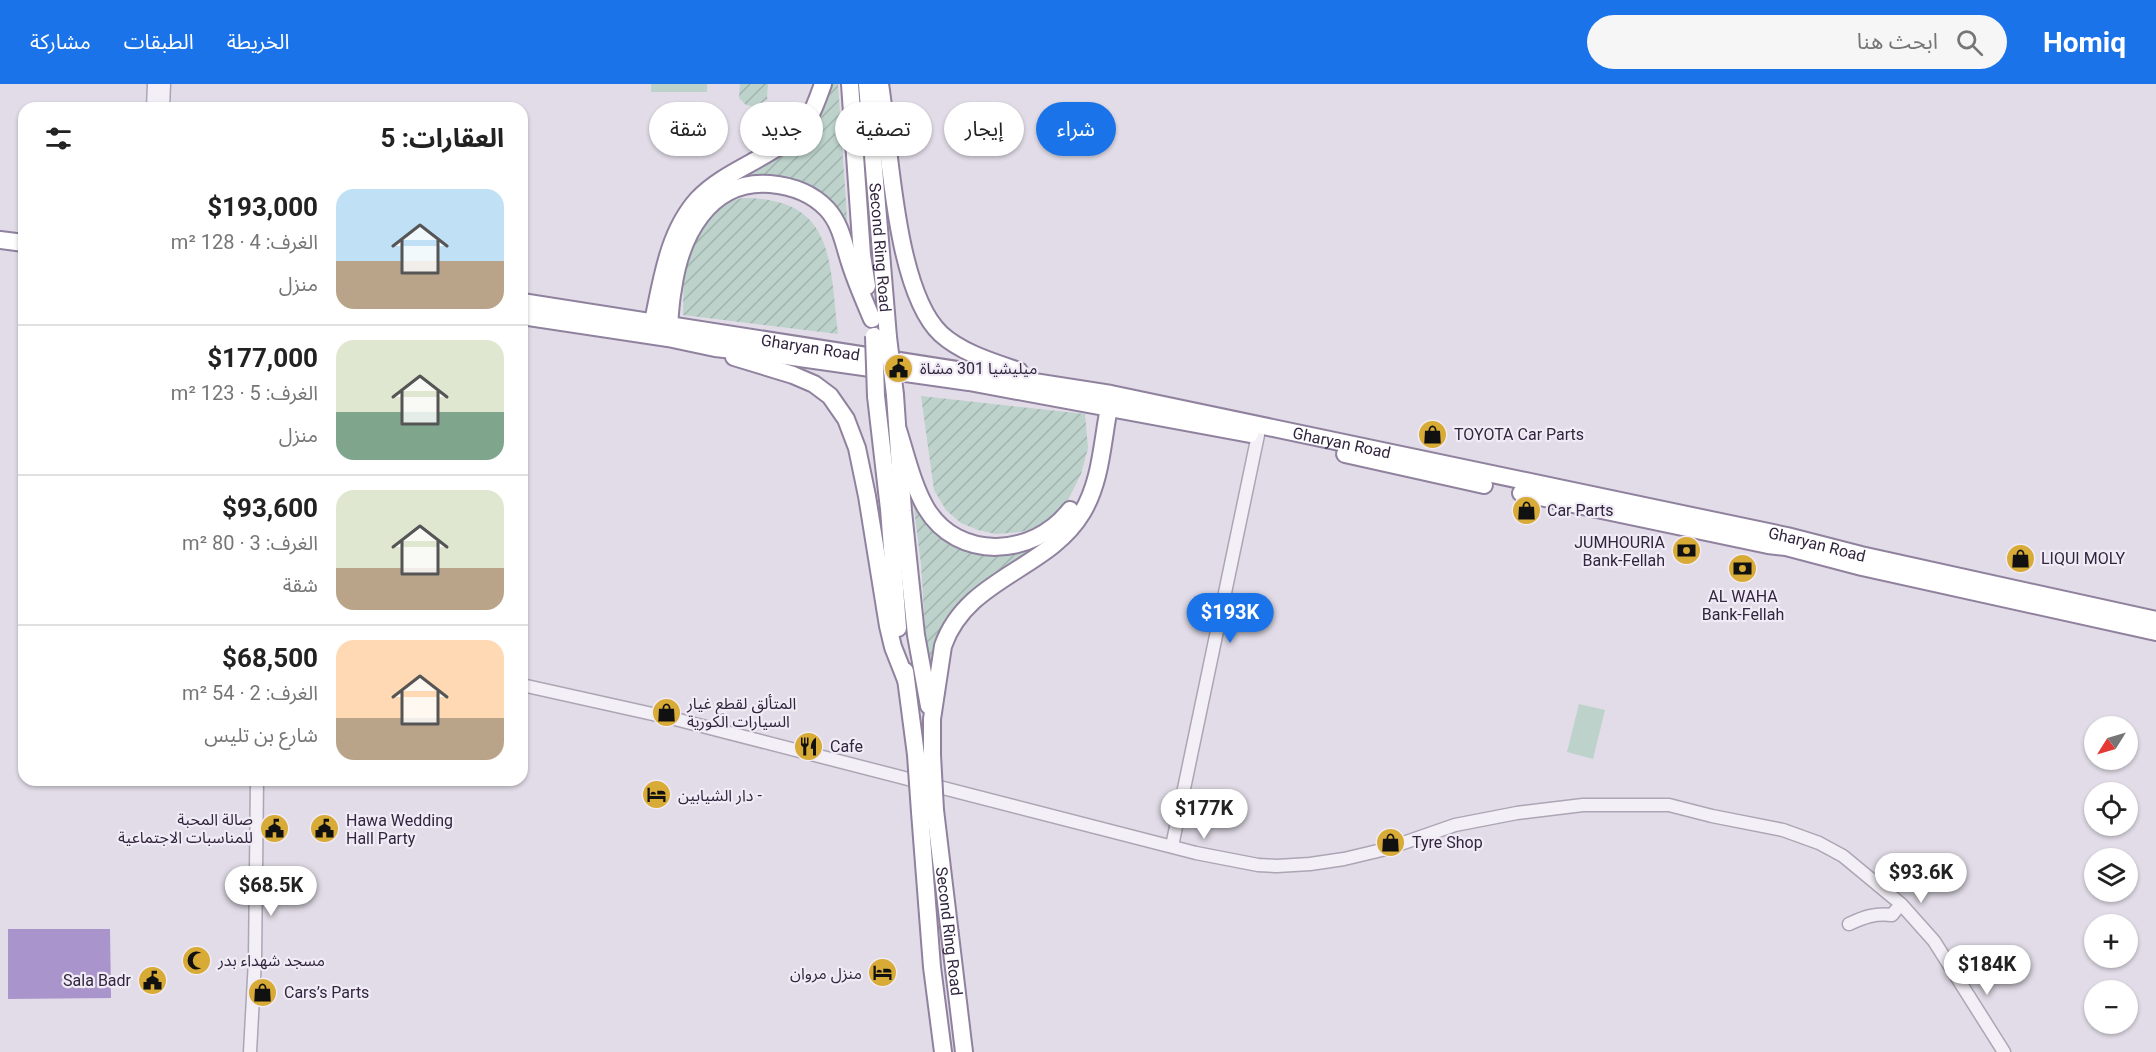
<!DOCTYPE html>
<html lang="ar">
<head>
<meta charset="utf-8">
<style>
  :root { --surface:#fff; --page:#f6f6f6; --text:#222; --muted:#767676; --line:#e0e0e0; --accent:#1a73e8 }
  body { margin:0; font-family:Roboto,"Noto Sans Arabic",sans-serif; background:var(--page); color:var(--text); direction:rtl; height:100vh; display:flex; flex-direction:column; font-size:22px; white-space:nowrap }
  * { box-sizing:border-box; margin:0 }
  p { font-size:20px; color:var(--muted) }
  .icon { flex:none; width:33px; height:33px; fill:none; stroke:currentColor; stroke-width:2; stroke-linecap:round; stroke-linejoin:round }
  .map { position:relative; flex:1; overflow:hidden; direction:ltr }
  .sheet { position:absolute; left:18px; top:18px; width:510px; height:684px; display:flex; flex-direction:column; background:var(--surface); border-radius:18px; box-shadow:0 2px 4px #0004; direction:rtl }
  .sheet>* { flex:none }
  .top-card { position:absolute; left:546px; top:18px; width:570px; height:54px; direction:rtl; display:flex; gap:12px }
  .needle { width:39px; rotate:233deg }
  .fabs { position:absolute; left:2084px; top:632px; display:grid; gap:12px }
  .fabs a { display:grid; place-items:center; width:54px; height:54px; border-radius:50%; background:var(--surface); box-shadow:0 2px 4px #0004; font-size:30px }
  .price { position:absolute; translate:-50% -51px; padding:0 14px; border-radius:21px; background:#fff; color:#222; font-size:20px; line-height:39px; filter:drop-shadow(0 2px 3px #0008) }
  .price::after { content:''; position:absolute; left:50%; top:36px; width:18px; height:14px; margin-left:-9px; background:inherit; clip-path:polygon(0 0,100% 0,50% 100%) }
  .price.active { background:var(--accent); color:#fff }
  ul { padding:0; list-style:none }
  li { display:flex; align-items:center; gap:18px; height:150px; padding:0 24px }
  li+li { border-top:2px solid var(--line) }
  li span { display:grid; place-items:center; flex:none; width:168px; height:120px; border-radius:18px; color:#555 }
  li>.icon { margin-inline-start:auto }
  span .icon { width:72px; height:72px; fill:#fffc; stroke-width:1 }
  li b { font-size:26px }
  h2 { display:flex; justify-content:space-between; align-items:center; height:72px; padding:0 24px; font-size:26px }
  .chip { padding:0 21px; border-radius:27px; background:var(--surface); box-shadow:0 2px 4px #0004; font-size:21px; line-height:54px }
  .chip.active { background:var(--accent); color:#fff }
  header { display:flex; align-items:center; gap:36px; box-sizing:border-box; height:84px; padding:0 30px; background:var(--accent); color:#fff }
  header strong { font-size:28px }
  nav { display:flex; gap:33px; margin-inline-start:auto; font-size:21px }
  .search { width:420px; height:54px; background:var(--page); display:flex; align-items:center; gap:15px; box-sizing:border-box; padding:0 21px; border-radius:33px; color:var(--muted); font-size:22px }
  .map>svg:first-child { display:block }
  .green { fill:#bcd2ca }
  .garden { fill:url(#garden-furrows) }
  .water { fill:#a994cb }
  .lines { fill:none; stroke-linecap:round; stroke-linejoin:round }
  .tertiary-casing { stroke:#aca5b5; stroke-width:15 }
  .trunk-casing { stroke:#90829f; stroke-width:20 }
  .tertiary { stroke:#f2eff6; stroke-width:12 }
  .trunk { stroke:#fff; stroke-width:16 }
  .trunk-bridge-casing { stroke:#90829f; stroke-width:20; stroke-linecap:butt }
  .trunk-bridge { stroke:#fff; stroke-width:16 }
  .labels { text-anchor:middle; stroke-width:4.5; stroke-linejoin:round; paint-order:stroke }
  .street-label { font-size:16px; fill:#32253f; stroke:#f0ebf5 }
  .poi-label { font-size:16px; fill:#32253f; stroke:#f0ebf5; text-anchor:start }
</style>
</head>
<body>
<header>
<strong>Homiq</strong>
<div class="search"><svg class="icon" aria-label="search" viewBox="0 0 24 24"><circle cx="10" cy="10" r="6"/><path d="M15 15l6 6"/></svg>ابحث هنا</div>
<nav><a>الخريطة</a><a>الطبقات</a><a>مشاركة</a></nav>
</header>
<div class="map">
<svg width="2156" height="968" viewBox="0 0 2156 968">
  <defs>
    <pattern id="garden-furrows" width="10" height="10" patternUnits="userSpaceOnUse" patternTransform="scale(1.5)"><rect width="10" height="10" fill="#bcd2ca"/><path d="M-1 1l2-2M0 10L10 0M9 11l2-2" fill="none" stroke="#a2b4af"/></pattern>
  </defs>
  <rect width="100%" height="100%" fill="#e1dce7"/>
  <!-- green -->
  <path class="green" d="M651,0H707V8H651Z
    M1579,620L1605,626L1593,675L1567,668Z"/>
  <!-- garden -->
  <path class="garden" d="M740,0H768L767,13L768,15L756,23L746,21L739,14Z
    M826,0H838L849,164L842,145L791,96L777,92H750L721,103L803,47Z
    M742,114C836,114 829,177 838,250L683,231L684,181L694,151L722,120Z
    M921,312L1085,330L1088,364L1081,390L1064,424L1041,444L1020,448L996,450L978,446L961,439L946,426L934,406Z
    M911,401L963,461L1051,454L980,504L931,605L926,560L921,480Z"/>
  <!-- water -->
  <path class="water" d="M8,845H110L111,914L8,915Z"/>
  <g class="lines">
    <defs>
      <path id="tertiary" d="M153,24L154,0
        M163,24L164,0
        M522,601L675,635L1196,769L1258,781L1277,782L1310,780L1344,775L1386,765L1455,741L1517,729L1583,721H1669L1712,732L1783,746L1819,759L1843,772L1901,820L1934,857L2004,968
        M1172,762L1258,351
        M1849,840C1864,833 1875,829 1892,831L1896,826
        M250,968L255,876L257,696"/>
      <g id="trunk">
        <path d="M850,0L862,171L867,202"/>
        <path id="s1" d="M867,0L888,253"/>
        <path d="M880,0C890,63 895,207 941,250C962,269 993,278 1019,287"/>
        <path d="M0,156L24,159"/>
        <path id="s2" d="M522,218L1111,310L1787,452L1861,471L2156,536"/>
        <path d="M522,232L668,254L715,264L786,272L969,298L1250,350"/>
        <path d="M651,247C661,203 666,150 698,115C729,82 783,72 809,34C815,23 819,11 823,0"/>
        <path d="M668,250C670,235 670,220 673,205C680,153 709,95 770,100C792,102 812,109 827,125C841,140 844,161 850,179C856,198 864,216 872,235"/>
        <path d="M734,273L793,291L814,300L830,312L846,335L857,364L867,412L888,542L893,563L906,596"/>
        <path d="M895,311L903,427L916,551L929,622"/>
        <path d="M876,312L889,425L898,544"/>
        <path d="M898,346C906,371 913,402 926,424C958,478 1034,473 1070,426"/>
        <path d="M1345,370L1484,401"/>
        <path d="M1521,409L1768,461L1786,463L1862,483L2156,548"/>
        <path d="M905,587L916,671"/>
        <path d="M932,671V635L943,562C967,493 1048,486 1082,429C1103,394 1102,352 1111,314"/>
        <path id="s3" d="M935,726L964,968"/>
        <path d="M920,728L932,883L943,968"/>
      </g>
    </defs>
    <!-- tertiary casing -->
    <use href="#tertiary" class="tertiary-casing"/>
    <!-- trunk casing -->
    <use href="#trunk" class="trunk-casing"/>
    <!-- tertiary -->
    <use href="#tertiary" class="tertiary"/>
    <!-- trunk -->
    <use href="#trunk" class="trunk"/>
    <defs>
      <path id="trunk-bridge" d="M874,252L876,312
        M888,253L895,311
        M916,671L920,728
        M932,671L935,726"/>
    </defs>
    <!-- trunk-bridge casing -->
    <use href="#trunk-bridge" class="trunk-bridge-casing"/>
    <!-- trunk-bridge -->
    <use href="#trunk-bridge" class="trunk-bridge"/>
  </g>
  <!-- icons -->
  <defs>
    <symbol id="civic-disc" viewBox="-11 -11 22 22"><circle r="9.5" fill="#d8aa36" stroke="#f0ebf5"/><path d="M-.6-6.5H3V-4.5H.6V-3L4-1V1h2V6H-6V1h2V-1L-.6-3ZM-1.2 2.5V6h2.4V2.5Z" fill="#111"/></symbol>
    <symbol id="shop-disc" viewBox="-11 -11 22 22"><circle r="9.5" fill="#d8aa36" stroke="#f0ebf5"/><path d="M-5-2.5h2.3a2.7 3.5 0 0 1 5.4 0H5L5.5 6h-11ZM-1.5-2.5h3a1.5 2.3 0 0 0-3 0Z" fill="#111"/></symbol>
    <symbol id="bank-disc" viewBox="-11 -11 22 22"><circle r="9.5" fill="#d8aa36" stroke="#f0ebf5"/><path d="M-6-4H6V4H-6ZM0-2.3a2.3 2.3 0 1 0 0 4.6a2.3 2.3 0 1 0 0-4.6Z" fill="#111"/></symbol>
    <symbol id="restaurant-disc" viewBox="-11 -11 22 22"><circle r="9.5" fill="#d8aa36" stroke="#f0ebf5"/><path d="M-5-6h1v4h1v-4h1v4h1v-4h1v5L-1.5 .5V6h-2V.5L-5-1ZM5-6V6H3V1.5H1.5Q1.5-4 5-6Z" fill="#111"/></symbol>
    <symbol id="hotel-disc" viewBox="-11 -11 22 22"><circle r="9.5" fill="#d8aa36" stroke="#f0ebf5"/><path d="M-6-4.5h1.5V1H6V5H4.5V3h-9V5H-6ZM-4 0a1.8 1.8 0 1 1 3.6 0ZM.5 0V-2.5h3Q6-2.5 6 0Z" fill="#111"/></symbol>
    <symbol id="mosque-disc" viewBox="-11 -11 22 22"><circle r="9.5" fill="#d8aa36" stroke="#f0ebf5"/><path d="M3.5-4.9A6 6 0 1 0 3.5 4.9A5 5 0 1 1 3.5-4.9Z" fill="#111"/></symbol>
  </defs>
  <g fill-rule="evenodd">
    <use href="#civic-disc" x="882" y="268" width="33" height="33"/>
    <use href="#shop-disc" x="1416" y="334" width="33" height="33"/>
    <use href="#shop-disc" x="1510" y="410" width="33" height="33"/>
    <use href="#bank-disc" x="1670" y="450" width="33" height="33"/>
    <use href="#shop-disc" x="2004" y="458" width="33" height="33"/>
    <use href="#bank-disc" x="1726" y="468" width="33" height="33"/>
    <use href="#shop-disc" x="650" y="612" width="33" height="33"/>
    <use href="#restaurant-disc" x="792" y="646" width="33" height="33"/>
    <use href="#hotel-disc" x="640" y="694" width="33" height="33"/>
    <use href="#civic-disc" x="258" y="728" width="33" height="33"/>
    <use href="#civic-disc" x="308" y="728" width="33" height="33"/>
    <use href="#shop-disc" x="1374" y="742" width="33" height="33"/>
    <use href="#mosque-disc" x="180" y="860" width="33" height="33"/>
    <use href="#hotel-disc" x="866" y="872" width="33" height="33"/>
    <use href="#civic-disc" x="136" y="880" width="33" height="33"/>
    <use href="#shop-disc" x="246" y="892" width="33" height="33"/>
  </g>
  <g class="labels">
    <!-- street labels -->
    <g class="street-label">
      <text dy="6" stroke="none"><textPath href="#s1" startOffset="164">Second Ring Road</textPath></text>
      <text dy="6" stroke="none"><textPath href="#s2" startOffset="292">Gharyan Road</textPath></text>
      <text dy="6" stroke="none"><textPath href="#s2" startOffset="832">Gharyan Road</textPath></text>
      <text dy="6" stroke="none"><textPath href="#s2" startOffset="1318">Gharyan Road</textPath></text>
      <text dy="6" stroke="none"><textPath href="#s3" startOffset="122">Second Ring Road</textPath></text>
    </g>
    <!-- poi labels -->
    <g class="poi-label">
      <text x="920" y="290">ميليشيا 301 مشاة</text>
      <text x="1454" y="356">TOYOTA Car Parts</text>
      <text x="1547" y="432">Car Parts</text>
      <text x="1665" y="464" text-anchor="end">JUMHOURIA<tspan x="1665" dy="18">Bank-Fellah</tspan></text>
      <text x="2041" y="480">LIQUI MOLY</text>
      <text x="1743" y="518" text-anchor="middle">AL WAHA<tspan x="1743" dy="18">Bank-Fellah</tspan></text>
      <text x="687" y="625">المتألق لقطع غيار<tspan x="687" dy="18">السيارات الكورية</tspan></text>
      <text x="830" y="668">Cafe</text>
      <text x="678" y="717">دار الشيابين -</text>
      <text x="253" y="741" text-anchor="end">صالة المحبة<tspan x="253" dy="18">للمناسبات الاجتماعية</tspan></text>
      <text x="346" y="742">Hawa Wedding<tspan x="346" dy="18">Hall Party</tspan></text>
      <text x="1412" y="764">Tyre Shop</text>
      <text x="218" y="882">مسجد شهداء بدر</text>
      <text x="862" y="895" text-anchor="end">منزل مروان</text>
      <text x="131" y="902" text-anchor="end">Sala Badr</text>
      <text x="284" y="914">Cars’s Parts</text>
    </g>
  </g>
</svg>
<div class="fabs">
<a><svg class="needle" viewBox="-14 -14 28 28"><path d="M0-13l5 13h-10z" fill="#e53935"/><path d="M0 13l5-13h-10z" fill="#767676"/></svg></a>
<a><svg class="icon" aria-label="locate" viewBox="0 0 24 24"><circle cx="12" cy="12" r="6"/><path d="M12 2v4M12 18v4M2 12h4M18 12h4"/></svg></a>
<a><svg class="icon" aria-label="layers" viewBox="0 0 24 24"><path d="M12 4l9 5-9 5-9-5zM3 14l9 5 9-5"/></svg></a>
<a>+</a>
<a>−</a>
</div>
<b class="price active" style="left:1230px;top:560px">$193K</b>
<b class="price" style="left:1204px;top:756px">$177K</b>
<b class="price" style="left:1921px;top:820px">$93.6K</b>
<b class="price" style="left:271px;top:833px">$68.5K</b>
<b class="price" style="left:1987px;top:912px">$184K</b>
<div class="top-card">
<a class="chip active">شراء</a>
<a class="chip">إيجار</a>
<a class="chip">تصفية</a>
<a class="chip">جديد</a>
<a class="chip">شقة</a>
</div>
<section class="sheet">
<h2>العقارات: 5<svg class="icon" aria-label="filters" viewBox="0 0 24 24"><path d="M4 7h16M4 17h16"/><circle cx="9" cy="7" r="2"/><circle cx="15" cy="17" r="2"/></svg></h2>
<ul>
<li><span style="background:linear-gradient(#bfe0f5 60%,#b9a48a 0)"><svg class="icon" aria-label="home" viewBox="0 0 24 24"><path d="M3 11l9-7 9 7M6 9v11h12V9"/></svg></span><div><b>$193,000</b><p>الغرف: 4 · 128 m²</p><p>منزل</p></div></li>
<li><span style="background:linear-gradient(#dfe7d0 60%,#7fa58c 0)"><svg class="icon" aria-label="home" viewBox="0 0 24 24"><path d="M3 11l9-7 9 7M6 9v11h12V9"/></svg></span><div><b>$177,000</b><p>الغرف: 5 · 123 m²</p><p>منزل</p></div></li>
<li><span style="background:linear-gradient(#dfe7d0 65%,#b9a48a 0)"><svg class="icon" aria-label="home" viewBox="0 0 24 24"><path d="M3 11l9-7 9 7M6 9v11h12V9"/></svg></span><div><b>$93,600</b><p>الغرف: 3 · 80 m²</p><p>شقة</p></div></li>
<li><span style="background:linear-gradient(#ffd9b3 65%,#b9a48a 0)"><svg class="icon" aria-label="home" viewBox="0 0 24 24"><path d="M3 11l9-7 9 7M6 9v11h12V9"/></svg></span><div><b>$68,500</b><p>الغرف: 2 · 54 m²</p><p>شارع بن تليس</p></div></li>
</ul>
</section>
</div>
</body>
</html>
